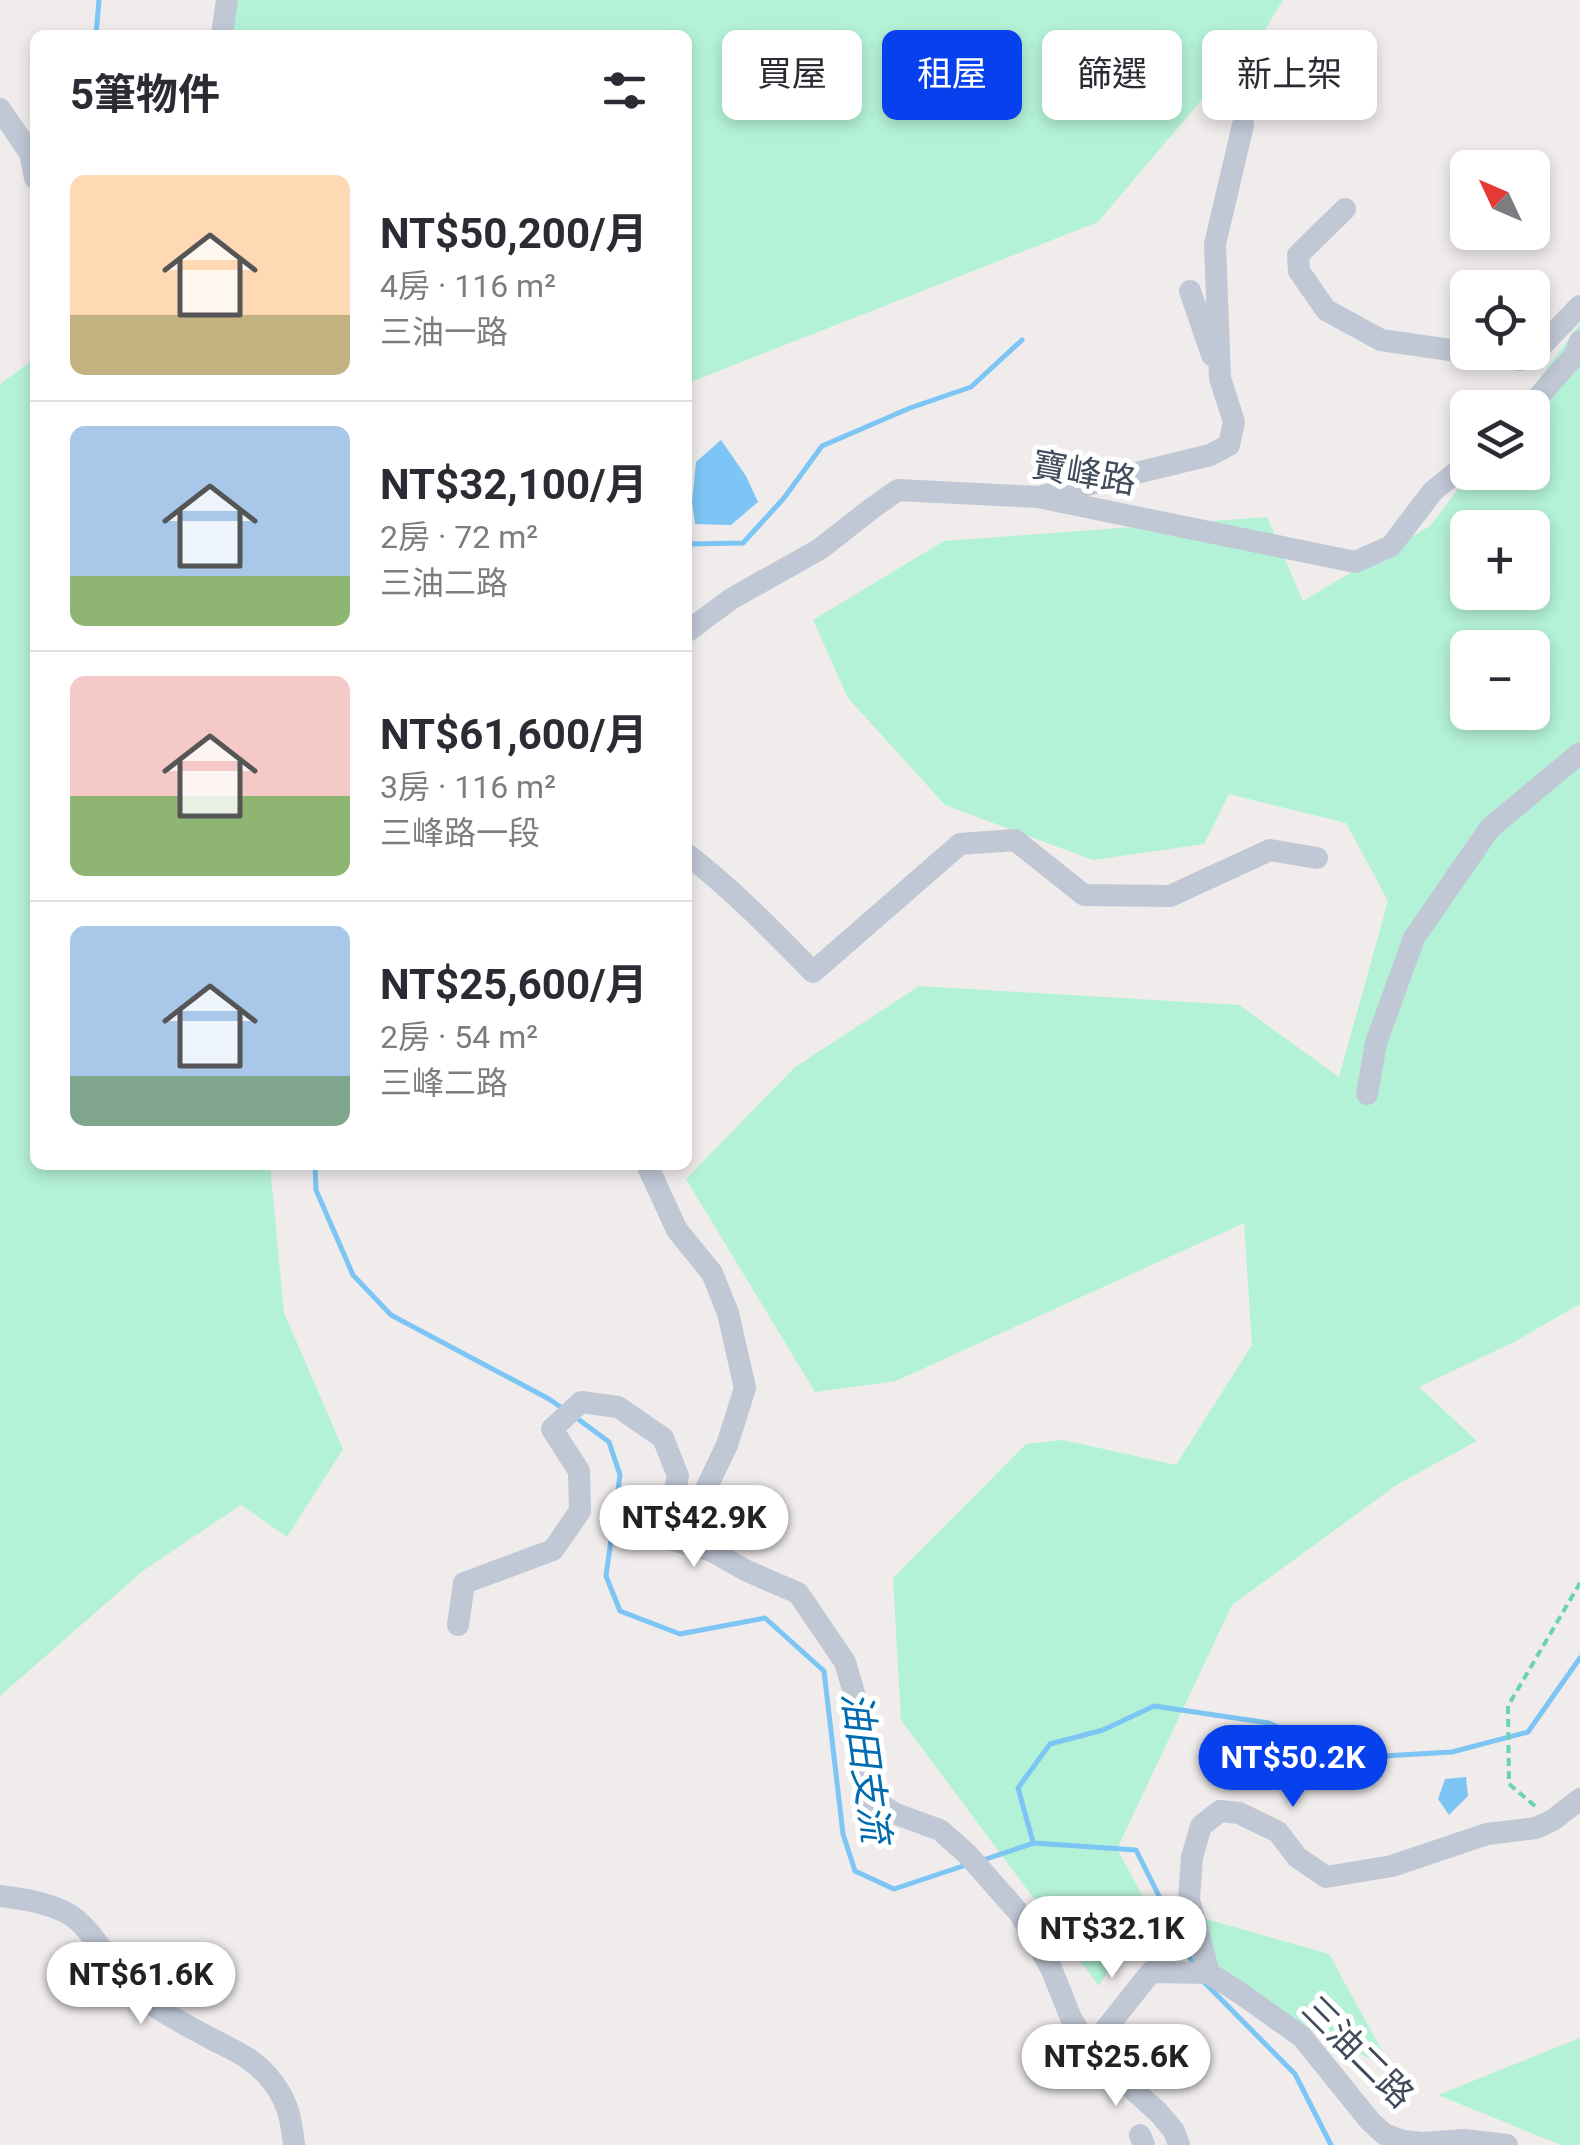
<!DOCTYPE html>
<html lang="zh-TW">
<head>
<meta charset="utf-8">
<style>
  :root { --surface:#fff; --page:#f2f2f3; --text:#2b2b33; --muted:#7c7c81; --line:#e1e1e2; --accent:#0741ed }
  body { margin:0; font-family:Roboto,"Noto Sans TC",sans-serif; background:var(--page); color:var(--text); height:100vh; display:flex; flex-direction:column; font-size:38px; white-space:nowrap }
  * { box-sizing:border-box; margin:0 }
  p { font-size:32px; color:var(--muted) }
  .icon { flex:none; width:55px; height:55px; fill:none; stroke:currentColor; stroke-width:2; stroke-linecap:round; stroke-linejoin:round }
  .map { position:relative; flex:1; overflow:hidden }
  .details { position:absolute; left:30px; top:30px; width:662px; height:1140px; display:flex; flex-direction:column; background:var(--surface); border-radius:15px; box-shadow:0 5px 15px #0003 }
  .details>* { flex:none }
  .top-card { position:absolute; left:722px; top:30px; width:708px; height:90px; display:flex; gap:20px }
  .needle { width:65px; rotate:314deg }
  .controls { position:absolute; left:1450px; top:150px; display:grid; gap:20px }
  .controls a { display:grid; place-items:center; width:100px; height:100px; border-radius:15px; background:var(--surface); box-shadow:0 5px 15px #0003; font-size:50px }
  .price { position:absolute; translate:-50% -85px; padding:0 22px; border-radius:35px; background:#fff; color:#222; font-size:32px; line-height:65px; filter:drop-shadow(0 2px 5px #0008) }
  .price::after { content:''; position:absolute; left:50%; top:60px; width:30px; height:22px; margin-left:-15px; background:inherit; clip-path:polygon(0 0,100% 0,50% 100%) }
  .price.selected { background:var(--accent); color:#fff }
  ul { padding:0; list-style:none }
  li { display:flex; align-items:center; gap:30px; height:250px; padding:0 40px }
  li+li { border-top:2px solid var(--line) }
  li span { display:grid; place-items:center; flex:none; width:280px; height:200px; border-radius:15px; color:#555 }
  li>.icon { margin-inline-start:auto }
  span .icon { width:120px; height:120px; fill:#fffc; stroke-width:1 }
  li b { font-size:42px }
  h2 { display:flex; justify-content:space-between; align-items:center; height:120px; padding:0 40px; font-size:42px }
  .chip { padding:0 35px; border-radius:15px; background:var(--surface); box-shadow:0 5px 15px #0003; font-size:35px; line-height:90px }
  .chip.selected { background:var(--accent); color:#fff }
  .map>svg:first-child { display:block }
  .green { fill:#b4f2d7; fill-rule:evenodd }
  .water { fill:#7cc5f4 }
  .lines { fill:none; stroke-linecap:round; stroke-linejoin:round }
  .stream { stroke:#7cc5f4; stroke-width:5 }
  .path { stroke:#69d3b2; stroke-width:4; stroke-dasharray:8 5; stroke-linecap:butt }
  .minor { stroke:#c0c7d5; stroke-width:22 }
  .labels { text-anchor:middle; stroke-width:10; stroke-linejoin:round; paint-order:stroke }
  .street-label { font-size:35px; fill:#424b5b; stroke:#fff }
  .water-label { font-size:38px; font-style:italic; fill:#006bb0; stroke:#fff }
</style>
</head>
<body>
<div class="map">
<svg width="1580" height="2145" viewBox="0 0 1580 2145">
  <rect width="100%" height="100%" fill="#efeceb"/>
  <!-- green -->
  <path class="green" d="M233,0H1283L1230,88L1204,97L1098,222L688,383V35H224Z
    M1580,324V1304L1514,1342L1419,1387L1477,1441L1398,1484L1232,1605L1117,1849L1146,1902L1329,1954L1391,2067L1324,2039L1192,1948L1125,1942L1099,1986L901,1720L893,1578L1026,1444L1063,1440L1176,1465L1252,1345L1244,1223L896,1381L815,1392L686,1179L794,1068L919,986L1239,1005L1339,1077L1388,901L1346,823L1229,794L1204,844L1093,860L945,805L848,698L813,620L944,541L1267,517L1303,601L1430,526L1470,473L1532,472V408L1518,407ZM1468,528H1532V592H1468ZM1468,648H1532V712H1468Z
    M35,349V1165H270L284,1313L343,1449L287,1537L241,1505L144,1570L0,1696V384L29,363Z
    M1580,2038V2145H1561L1438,2095Z"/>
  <!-- water -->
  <path class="water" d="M721,440L746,476L758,502L731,525L695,524L692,502L696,462Z
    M1466,1777L1468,1796L1449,1815L1438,1799L1445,1779Z"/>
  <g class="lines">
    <!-- stream -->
    <path class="stream" d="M96,35L99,0
      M688,544L743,543L784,498L822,446L910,408L971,387L1022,340
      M315,1165L316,1190L353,1275L391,1315L549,1399L565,1410
      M574,1416L609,1442L620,1475L606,1576L620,1611L680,1634L765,1618L824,1671L843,1834L855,1871L894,1889L969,1864
      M1033,1842L1018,1788L1050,1744L1103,1730L1154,1706L1269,1723L1349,1758L1452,1752L1528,1732L1580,1658
      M980,1861L1034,1843L1136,1850L1194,1966
      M1202,1980L1295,2074L1331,2145"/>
    <!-- path -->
    <path class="path" d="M1535,1806L1509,1784L1508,1706L1580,1583"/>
    <!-- minor -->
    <path class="minor" d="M222,35L227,0
      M0,109L30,153L35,178
      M1345,209L1298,255L1299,271L1326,310L1381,340L1520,360L1531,352
      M1190,291L1212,355
      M1532,352L1542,345L1580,306
      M1529,408L1575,355L1580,341
      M1046,495L1210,455L1229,445L1234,422L1220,378L1215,244L1243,125
      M688,631L731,599L820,549L871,509L898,490L1038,497L1355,562L1391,546L1433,491L1468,463
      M688,855C733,890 773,931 813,972L960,844L1015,840L1084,895L1170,896L1270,850L1317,858
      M1367,1094L1376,1043L1414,938L1490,828L1580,753
      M647,1165L677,1230L712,1273L728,1313L745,1388L727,1445L704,1493L697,1526L712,1551L747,1571L798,1593L845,1662L861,1717L860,1773L872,1800L896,1814L940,1830L967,1854L1020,1914L1051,1968L1071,2018L1089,2050L1158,2112L1174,2131L1179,2145
      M458,1625L464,1583L553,1550L580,1511L579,1471L552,1429L581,1402L618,1407L663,1438L678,1476L665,1538L712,1551
      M0,1896C23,1899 46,1902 67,1913C94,1928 112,1971 138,1993C158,2011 186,2025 210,2038C231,2049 251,2057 267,2075C287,2098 291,2116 294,2145
      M1209,1973L1189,1900L1192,1857L1201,1826L1220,1811L1239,1813L1278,1832L1297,1857L1326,1877L1392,1866L1487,1834L1536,1828L1553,1820L1580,1799
      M1089,2050L1151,1972L1209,1973L1243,1995L1302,2037L1370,2121L1384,2134L1403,2141L1422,2143L1464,2140L1507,2145
      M1140,2135L1144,2145"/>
  </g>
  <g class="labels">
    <!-- street labels -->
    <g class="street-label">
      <text transform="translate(1084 473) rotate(10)" y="12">寶峰路</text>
      <text transform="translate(1358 2052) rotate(45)" y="12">三油二路</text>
    </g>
    <!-- water labels -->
    <g class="water-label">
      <text transform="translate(866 1767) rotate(82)" y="13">油田支流</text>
    </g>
  </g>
</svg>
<div class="controls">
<a><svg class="needle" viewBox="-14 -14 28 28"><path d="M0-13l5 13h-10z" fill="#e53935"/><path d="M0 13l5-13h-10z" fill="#7c7c81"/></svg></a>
<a><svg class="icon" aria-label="locate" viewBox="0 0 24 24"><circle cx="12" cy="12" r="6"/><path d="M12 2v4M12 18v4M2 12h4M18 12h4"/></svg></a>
<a><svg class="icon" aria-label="layers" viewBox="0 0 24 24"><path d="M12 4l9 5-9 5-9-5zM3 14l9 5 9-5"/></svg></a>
<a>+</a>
<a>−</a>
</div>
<b class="price" style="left:694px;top:1570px">NT$42.9K</b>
<b class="price selected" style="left:1293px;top:1810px">NT$50.2K</b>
<b class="price" style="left:1112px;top:1981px">NT$32.1K</b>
<b class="price" style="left:141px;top:2027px">NT$61.6K</b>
<b class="price" style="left:1116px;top:2109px">NT$25.6K</b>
<div class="top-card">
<a class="chip">買屋</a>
<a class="chip selected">租屋</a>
<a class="chip">篩選</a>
<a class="chip">新上架</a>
</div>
<section class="details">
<h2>5筆物件<svg class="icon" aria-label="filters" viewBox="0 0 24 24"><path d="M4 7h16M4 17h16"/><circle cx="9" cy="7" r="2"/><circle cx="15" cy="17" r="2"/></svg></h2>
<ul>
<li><span style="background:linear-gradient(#ffd9b3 70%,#c2b280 0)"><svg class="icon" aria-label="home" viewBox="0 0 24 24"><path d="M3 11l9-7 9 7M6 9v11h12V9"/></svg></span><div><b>NT$50,200/月</b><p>4房 · 116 m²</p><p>三油一路</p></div></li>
<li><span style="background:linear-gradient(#a9c7e8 75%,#8fb573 0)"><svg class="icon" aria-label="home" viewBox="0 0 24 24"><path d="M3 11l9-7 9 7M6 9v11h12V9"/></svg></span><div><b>NT$32,100/月</b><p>2房 · 72 m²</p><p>三油二路</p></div></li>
<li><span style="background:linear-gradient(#f6c9c9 60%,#8fb573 0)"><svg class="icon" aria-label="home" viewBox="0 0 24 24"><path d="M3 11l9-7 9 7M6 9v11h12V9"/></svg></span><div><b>NT$61,600/月</b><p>3房 · 116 m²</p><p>三峰路一段</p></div></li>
<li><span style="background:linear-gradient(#a9c7e8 75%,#7fa58c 0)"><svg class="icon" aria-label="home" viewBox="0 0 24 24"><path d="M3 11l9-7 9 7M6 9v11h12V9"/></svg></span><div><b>NT$25,600/月</b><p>2房 · 54 m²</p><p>三峰二路</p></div></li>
</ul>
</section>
</div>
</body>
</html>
